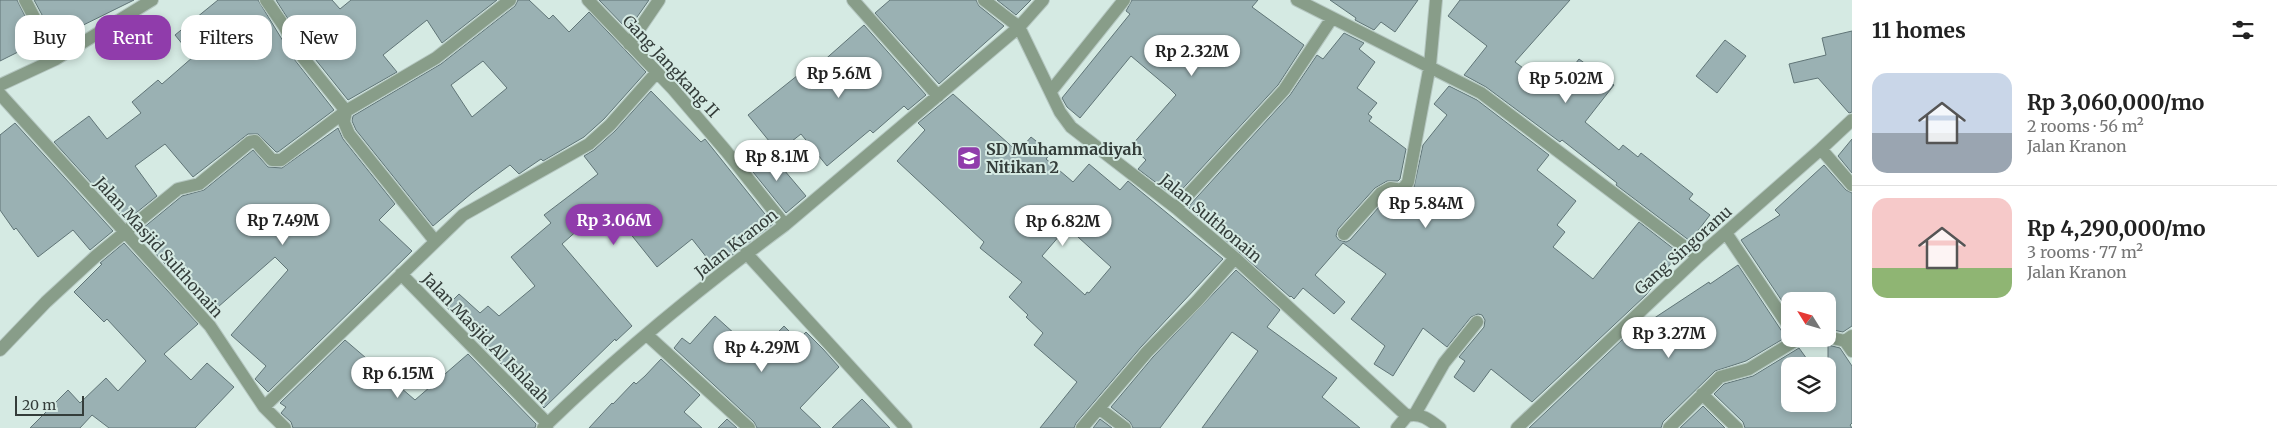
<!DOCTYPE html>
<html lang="en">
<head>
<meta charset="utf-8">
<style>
  :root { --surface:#fff; --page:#f2f2f2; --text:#222; --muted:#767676; --line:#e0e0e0; --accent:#903cab }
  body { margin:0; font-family:Merriweather,serif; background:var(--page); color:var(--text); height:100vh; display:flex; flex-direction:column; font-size:19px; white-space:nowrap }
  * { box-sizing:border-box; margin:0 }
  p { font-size:16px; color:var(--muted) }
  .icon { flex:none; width:28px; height:28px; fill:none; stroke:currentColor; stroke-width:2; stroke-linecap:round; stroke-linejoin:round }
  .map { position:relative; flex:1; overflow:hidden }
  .details { display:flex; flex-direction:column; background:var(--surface); width:425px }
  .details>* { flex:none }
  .hud { position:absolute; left:15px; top:15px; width:475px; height:45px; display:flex; gap:10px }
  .needle { width:32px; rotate:307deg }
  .tools { position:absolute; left:1781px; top:292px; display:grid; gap:10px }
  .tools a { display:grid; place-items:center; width:55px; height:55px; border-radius:10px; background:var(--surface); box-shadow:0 2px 8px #0003; font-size:25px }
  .scale { position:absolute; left:15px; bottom:12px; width:69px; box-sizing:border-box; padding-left:5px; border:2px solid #343d3a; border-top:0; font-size:14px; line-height:18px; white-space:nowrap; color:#343d3a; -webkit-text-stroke:4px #d5eae3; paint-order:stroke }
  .price { position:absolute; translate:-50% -42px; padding:0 11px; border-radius:18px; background:#fff; color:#222; font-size:16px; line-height:32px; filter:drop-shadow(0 1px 2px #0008) }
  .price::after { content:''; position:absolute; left:50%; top:30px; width:15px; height:11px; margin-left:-8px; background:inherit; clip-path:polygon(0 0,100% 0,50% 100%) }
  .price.current { background:var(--accent); color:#fff }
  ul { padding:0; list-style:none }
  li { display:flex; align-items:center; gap:15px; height:125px; padding:0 20px }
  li+li { border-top:1px solid var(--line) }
  li span { display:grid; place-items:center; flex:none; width:140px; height:100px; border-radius:15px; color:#555 }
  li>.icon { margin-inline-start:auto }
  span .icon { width:60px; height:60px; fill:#fffc; stroke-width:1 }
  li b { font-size:21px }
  h2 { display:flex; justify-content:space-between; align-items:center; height:60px; padding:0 20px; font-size:21px }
  .pill { padding:0 18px; border-radius:15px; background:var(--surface); box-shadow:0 2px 8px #0003; font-size:18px; line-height:45px }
  .pill.current { background:var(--accent); color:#fff }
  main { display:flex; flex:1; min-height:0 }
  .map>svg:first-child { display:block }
  .building { fill:#9ab1b3; stroke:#607577; fill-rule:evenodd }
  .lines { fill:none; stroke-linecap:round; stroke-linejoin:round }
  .minor-casing { stroke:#b5c7c1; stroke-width:14 }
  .minor { stroke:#889d89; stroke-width:12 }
  .labels { text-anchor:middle; stroke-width:4; stroke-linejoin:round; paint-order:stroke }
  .street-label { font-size:16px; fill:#343d3a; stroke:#d5eae3 }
  .poi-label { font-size:16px; font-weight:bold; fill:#343d3a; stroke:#d5eae3; text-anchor:start }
</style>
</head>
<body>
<main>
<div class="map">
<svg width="1852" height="428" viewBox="0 0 1852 428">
  <rect width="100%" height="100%" fill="#d5eae3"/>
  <!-- building -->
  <path class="building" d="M0,0H17L38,42L0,61Z
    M34,0H134L55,39Z
    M218,0H258L294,59L334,110L278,152H276L258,134H248L193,177L165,144L135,166L157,196L126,221L54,142L89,116L107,139L141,113L132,102L158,80L162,84L193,57L175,35Z
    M276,0H332L340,9L351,0H497L442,43L427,20L383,55L397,72L348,100L307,49Z
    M518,0H529L549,19L553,15L569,32L589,12L646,72L604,119L584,137L543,161L541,159L519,174L510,165L472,193L433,226L356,130L352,121L353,116L441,64L515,6ZM483,61L507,88L472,117L451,85Z
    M599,0H649L628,30Z
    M890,0H976L979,6L1004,26L939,84L875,13Z
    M997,0H1031L1016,15Z
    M1132,0H1258L1252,7L1304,45L1278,85L1175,197L1138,169L1146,160L1131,146L1176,95L1170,89L1131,56L1080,118L1067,107L1062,98L1130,14L1126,11Z
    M1330,0H1418L1395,32L1381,22L1374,30L1355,20L1356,18Z
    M1460,0H1570L1515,62L1554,91L1579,59L1614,85L1585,122L1619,150L1623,145L1638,157L1641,153L1693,194L1689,199L1710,215L1690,241L1616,185L1617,183L1562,140L1560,142L1486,87L1464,75L1487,46L1448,16Z
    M864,25L926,95L908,110L904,106L873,133L870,130L827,166L801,134L778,152L748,115L808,67L812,71Z
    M1852,31V112L1849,113L1818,78L1794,83L1789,64L1826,55L1822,38Z
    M1344,33L1364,43L1359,49L1375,62L1357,88L1377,103L1368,114L1372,117L1369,121L1406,149L1400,179L1398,181H1387L1375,188L1338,229L1336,236L1339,240L1346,242L1350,240L1386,199L1391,196L1405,197L1414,187L1423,145L1447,115L1434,104L1449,86L1477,100L1549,155L1537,170L1576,201L1557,225L1565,232L1553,247L1593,279L1639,222L1679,253L1646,295L1532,402L1491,369L1474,392L1454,377L1465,361L1459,357L1484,327L1485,320L1482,315L1478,314L1471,317L1447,347L1423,328L1393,376L1374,364L1385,346L1351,319L1386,274L1343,243L1315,275L1345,302L1334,314L1303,288L1294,299L1291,296L1290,297L1188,207L1290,95L1317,55L1323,59Z
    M1725,40L1746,56L1717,93L1696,76Z
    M651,91L701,142L705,139L773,224L715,268L692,239L657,267L625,227L621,230L613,220L597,232L589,220L562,244L632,326L616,341L615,339L544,408L473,335L471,331L446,307L459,294L480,313L488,306L499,316L535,286L511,257L551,223L544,215L598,174L584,156L594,150L615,131Z
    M953,94L1018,152L1031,137L1051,153L1046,159L1073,182L1089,164L1120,190L1128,181L1223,259L1141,347L1076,423L1074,428H1040L1077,382L1034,345L1043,333L1026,317L1028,315L1009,297L1022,282L980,248L984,242L897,161L925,130L918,123ZM1067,227L1111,267L1089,293L1087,292L1085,295L1042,256Z
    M15,123L113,231L90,250L73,230L38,257L16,228L14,230L0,210V135Z
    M338,128L343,139L395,204L379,220L412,251L268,392L255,379L266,366L231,335L288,270L275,257L210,314L137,233L182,196L204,190L253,150L268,167L282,168Z
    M1852,139V173L1838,156Z
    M768,151L806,196L786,213L749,167Z
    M1824,165L1846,190L1852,193V326L1843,332L1828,329V301H1790V313L1741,240L1780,215L1775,210Z
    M124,243L198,324L164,354L191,380L207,363L234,387L195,428H109L92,415L80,428H30L68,390L80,403L106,378L118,391L146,361L107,319L104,322L74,292L102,264L100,263Z
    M1738,265L1783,333L1788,336L1746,361L1715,371L1663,422L1661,428H1529L1624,338L1709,282L1710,284Z
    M1236,270L1280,310L1267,327L1337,378L1322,397L1360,428H1202L1258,351L1232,332L1160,428H1133L1130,422L1111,407L1153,357Z
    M715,316L757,354L784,326L798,340L806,332L823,349L839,367L800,408L821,428H757L754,422L674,348L682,338L690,344Z
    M345,340L415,400L468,354L536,424L535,428H293L291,422L281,413L286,407L280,403Z
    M1828,345L1840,348L1852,366V423L1850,425L1852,428H1745L1743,422L1714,394L1724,384L1753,376L1799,348L1812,366H1790V404H1828Z
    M661,359L700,395L684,412L702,428H589L612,403L613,404L634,382L636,384L645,376Z
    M862,399L890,428H832Z
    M1703,406L1725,428H1680Z
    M727,419L737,428H718Z
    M1100,419L1112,428H1093Z"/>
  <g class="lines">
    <defs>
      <path id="minor" d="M25,0L56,59
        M588,0L673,89L726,151L785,225
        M853,0L938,96
        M984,0L1019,27L1043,0
        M1297,0L1481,93L1698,257
        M629,44L659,0
        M0,85L56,59L152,0
        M1051,91L1124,0
        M0,94L210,326L264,407L285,428
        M1821,149L1852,185
        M1176,208L1284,90L1332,18
        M1726,233L1790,328
        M1344,234L1381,193L1390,188L1402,190L1408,182L1430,65L1436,0
        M435,241L349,134L344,122L346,111L436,58L510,0
        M746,253L906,428
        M401,274L548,424
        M647,335L749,428
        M1852,336L1845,341L1852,351
        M1828,337L1845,341
        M0,350L46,302L96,256L178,189L199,184L250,142L255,141L272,160H281L346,111L300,54L284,26L266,0
        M1702,394L1737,428
        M264,407L463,215L589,144L610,125L657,72
        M1100,409L1125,428
        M1415,414L1444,363L1477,322
        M1407,416C1420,412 1430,420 1440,428
        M543,428C618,355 701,287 785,225L1019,27L1060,112L1071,127L1176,208L1235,258L1407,416
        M1082,428L1147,352L1197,301L1235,258
        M1397,428L1407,416
        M1517,428L1698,257L1821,149L1852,120
        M1669,428L1720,377L1749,369L1798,339"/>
    </defs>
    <!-- minor casing -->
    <use href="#minor" class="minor-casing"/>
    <!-- minor -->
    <use href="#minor" class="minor"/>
  </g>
  <!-- icons -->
  <defs>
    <symbol id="school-square" viewBox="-11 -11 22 22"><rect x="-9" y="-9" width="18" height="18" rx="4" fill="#903cab" stroke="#d5eae3"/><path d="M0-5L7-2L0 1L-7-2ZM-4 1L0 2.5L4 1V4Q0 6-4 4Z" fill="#fff"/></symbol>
  </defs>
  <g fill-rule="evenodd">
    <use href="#school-square" x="955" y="144" width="28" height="28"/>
  </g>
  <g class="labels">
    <!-- street labels -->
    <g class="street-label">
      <text transform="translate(671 66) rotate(47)" y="6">Gang Jangkang II</text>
      <text transform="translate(1211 218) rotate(40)" y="6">Jalan Sulthonain</text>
      <text transform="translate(736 243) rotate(-38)" y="6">Jalan Kranon</text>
      <text transform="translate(159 247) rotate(48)" y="6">Jalan Masjid Sulthonain</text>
      <text transform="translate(1683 250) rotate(-42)" y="6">Gang Singoranu</text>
      <text transform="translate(486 338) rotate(46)" y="6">Jalan Masjid Al Ishlaah</text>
    </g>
    <!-- poi labels -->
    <g class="poi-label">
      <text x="986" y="155">SD Muhammadiyah<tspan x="986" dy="18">Nitikan 2</tspan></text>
    </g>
  </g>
</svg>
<div class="tools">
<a><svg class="needle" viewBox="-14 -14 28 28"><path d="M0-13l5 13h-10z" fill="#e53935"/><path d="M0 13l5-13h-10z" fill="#767676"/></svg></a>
<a><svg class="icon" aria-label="layers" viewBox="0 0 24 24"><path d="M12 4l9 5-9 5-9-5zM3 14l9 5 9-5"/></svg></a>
</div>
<div class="scale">20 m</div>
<b class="price" style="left:1192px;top:77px">Rp 2.32M</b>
<b class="price" style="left:839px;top:99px">Rp 5.6M</b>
<b class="price" style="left:1566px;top:104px">Rp 5.02M</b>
<b class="price" style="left:777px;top:182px">Rp 8.1M</b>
<b class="price" style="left:1426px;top:229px">Rp 5.84M</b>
<b class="price" style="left:283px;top:246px">Rp 7.49M</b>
<b class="price current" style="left:614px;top:246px">Rp 3.06M</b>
<b class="price" style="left:1063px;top:247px">Rp 6.82M</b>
<b class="price" style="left:1669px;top:359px">Rp 3.27M</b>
<b class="price" style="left:762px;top:373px">Rp 4.29M</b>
<b class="price" style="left:398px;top:399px">Rp 6.15M</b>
<div class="hud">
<a class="pill">Buy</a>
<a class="pill current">Rent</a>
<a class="pill">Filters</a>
<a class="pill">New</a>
</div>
</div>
<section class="details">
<h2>11 homes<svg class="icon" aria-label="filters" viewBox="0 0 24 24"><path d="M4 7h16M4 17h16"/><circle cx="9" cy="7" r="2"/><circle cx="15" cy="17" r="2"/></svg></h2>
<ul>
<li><span style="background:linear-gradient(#c9d6e8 60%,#9aa5b1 0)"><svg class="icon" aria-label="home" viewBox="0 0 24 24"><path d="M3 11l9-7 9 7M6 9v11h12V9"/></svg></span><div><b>Rp 3,060,000/mo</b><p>2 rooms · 56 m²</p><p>Jalan Kranon</p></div></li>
<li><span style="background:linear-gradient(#f6c9c9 70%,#8fb573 0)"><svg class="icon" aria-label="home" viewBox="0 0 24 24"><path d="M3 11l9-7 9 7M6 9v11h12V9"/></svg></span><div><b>Rp 4,290,000/mo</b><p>3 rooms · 77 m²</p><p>Jalan Kranon</p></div></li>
</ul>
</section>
</main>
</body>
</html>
